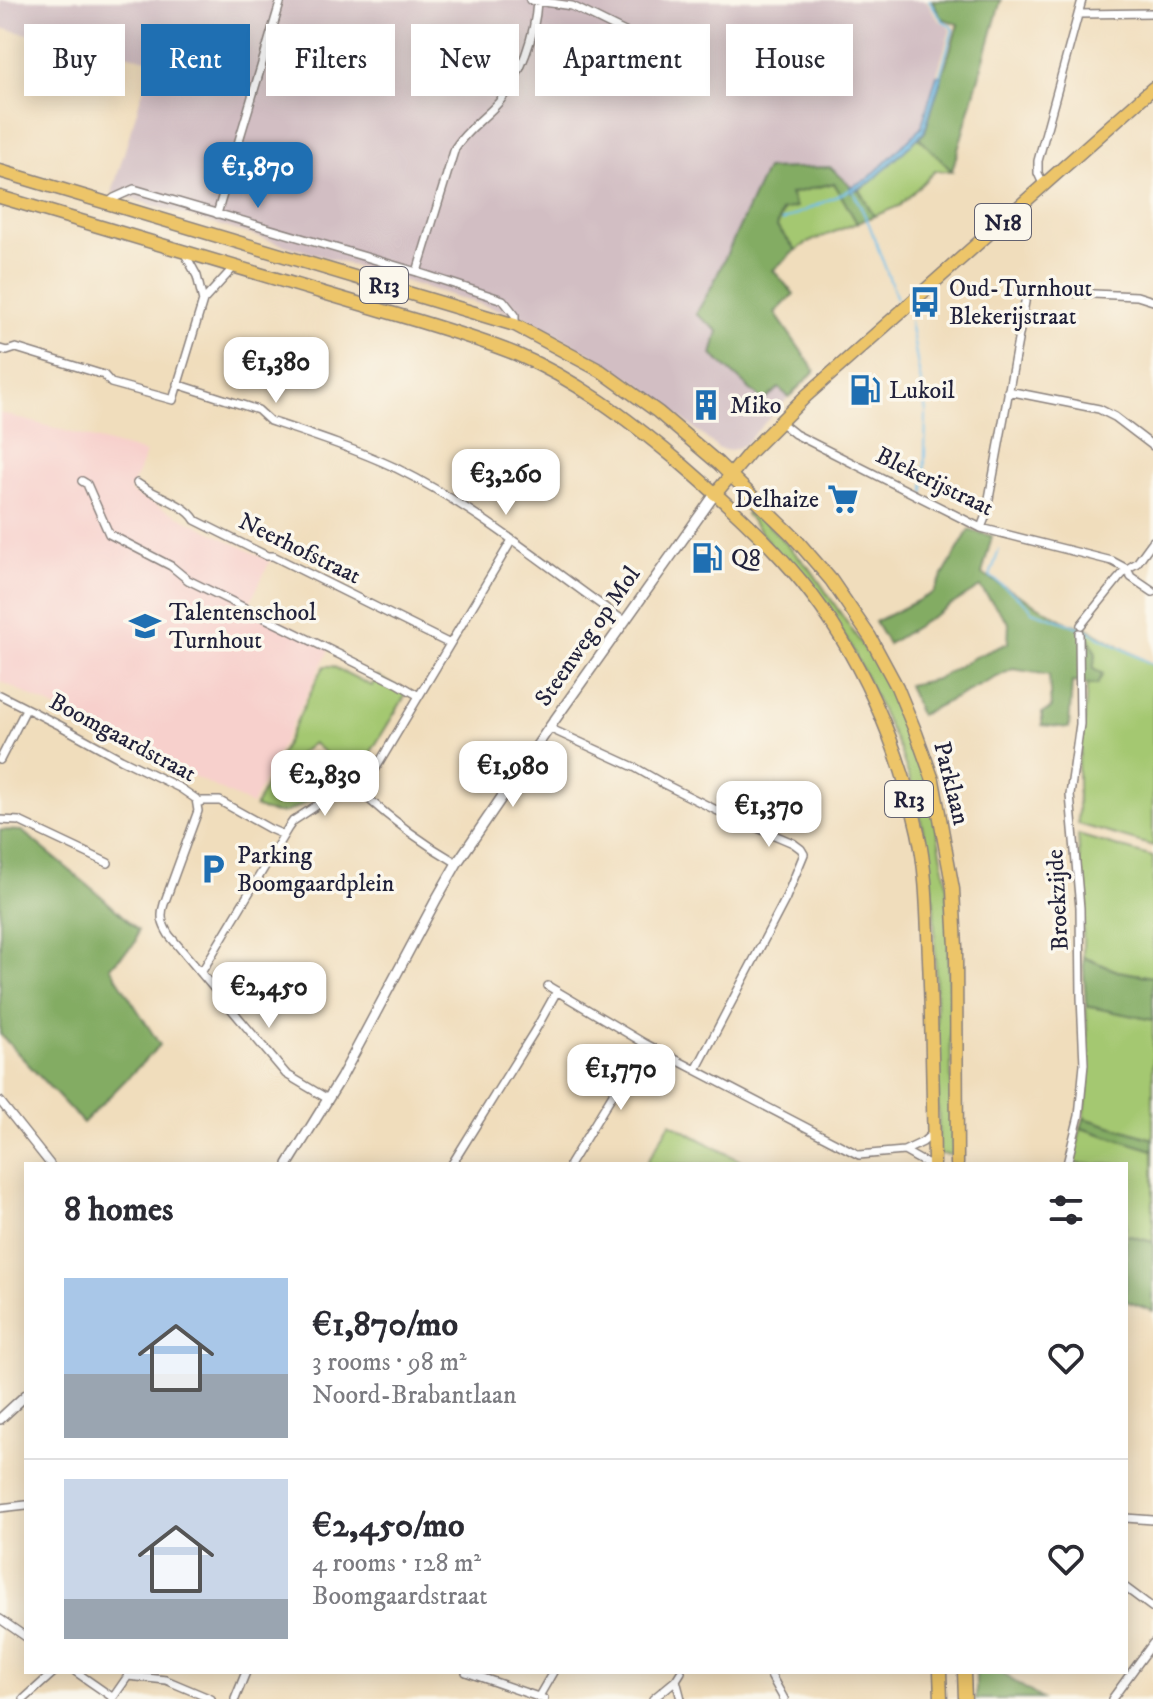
<!DOCTYPE html>
<html lang="en">
<head>
<meta charset="utf-8">
<style>
  :root { --surface:#fff; --page:#f2f2f3; --text:#2b2b33; --muted:#7c7c81; --line:#e1e1e2; --accent:#1f6fb2 }
  body { margin:0; font-family:"IM FELL DW Pica",serif; background:var(--page); color:var(--text); height:100vh; display:flex; flex-direction:column; font-size:30px; white-space:nowrap }
  * { box-sizing:border-box; margin:0 }
  p { font-size:26px; color:var(--muted) }
  .icon { flex:none; width:44px; height:44px; fill:none; stroke:currentColor; stroke-width:2; stroke-linecap:round; stroke-linejoin:round }
  .map { position:relative; flex:1; overflow:hidden }
  .panel { position:absolute; left:24px; top:1162px; width:1104px; height:512px; display:flex; flex-direction:column; background:var(--surface); border-radius:0px; box-shadow:0 4px 20px #0003 }
  .panel>* { flex:none }
  .hud { position:absolute; left:24px; top:24px; width:1106px; height:72px; display:flex; gap:16px }
  .price { position:absolute; translate:-50% -68px; padding:0 18px; border-radius:16px; background:#fff; color:#222; font-size:26px; line-height:52px; filter:drop-shadow(0 2px 4px #0008) }
  .price::after { content:''; position:absolute; left:50%; top:48px; width:24px; height:18px; margin-left:-12px; background:inherit; clip-path:polygon(0 0,100% 0,50% 100%) }
  .price.on { background:var(--accent); color:#fff }
  ul { padding:0; list-style:none }
  li { display:flex; align-items:center; gap:24px; height:200px; padding:0 40px }
  li+li { border-top:2px solid var(--line) }
  li span { display:grid; place-items:center; flex:none; width:224px; height:160px; border-radius:0px; color:#555 }
  li>.icon { margin-inline-start:auto }
  span .icon { width:96px; height:96px; fill:#fffc; stroke-width:1 }
  li b { font-size:34px }
  h2 { display:flex; justify-content:space-between; align-items:center; height:96px; padding:0 40px; font-size:34px }
  .chip { padding:0 28px; border-radius:0px; background:var(--surface); box-shadow:0 4px 20px #0003; font-size:28px; line-height:72px }
  .chip.on { background:var(--accent); color:#fff }
  .map>svg:first-child { display:block }
  .built { fill:#f7d0cc }
  .industrial { fill:#d2bec3 }
  .green { fill:#a4c871; stroke:#637556; stroke-width:2 }
  .forest { fill:#83ac63; stroke:#52674f; stroke-width:2 }
  .water { fill:#6fbeea; stroke:#487092; stroke-width:2 }
  .lines { fill:none; stroke-linecap:round; stroke-linejoin:round }
  .stream { stroke:#6fbeea; stroke-width:2 }
  .minor-casing { stroke:#89807c; stroke-width:10 }
  .tertiary-casing { stroke:#89807c; stroke-width:12 }
  .primary-casing { stroke:#89807c; stroke-width:15 }
  .minor { stroke:#fff; stroke-width:7 }
  .tertiary { stroke:#fff; stroke-width:9 }
  .primary { stroke:#edc569; stroke-width:12 }
  .labels { text-anchor:middle; stroke-width:7; stroke-linejoin:round; paint-order:stroke }
  .shield { fill:#fbf7ec; stroke:#636270; stroke-width:2 }
  .shield-label { font-size:22px; font-weight:bold; fill:#22223b }
  .poi-label { font-size:24px; fill:#22223b; stroke:#fbf7ec; text-anchor:start }
  .street-label { font-size:24px; fill:#22223b; stroke:#fbf7ec }
</style>
</head>
<body>
<div class="map">
<svg width="1153" height="1699" viewBox="0 0 1153 1699">
  <rect width="100%" height="100%" fill="#fbf7ec"/>
  <filter id="ink" filterUnits="userSpaceOnUse"><feTurbulence type="fractalNoise" baseFrequency=".0125" numOctaves="2"/><feDisplacementMap in="SourceGraphic" scale="16" xChannelSelector="R" yChannelSelector="G"/><feConvolveMatrix kernelMatrix="1 2 1 2 8 2 1 2 1" color-interpolation-filters="sRGB"/></filter>
  <filter id="wash" filterUnits="userSpaceOnUse"><feTurbulence type="fractalNoise" baseFrequency=".006" numOctaves="4" result="noise"/><feDisplacementMap in="SourceGraphic" scale="32" xChannelSelector="R" yChannelSelector="G"/><feGaussianBlur stdDeviation="1.8" result="paint"/><feColorMatrix in="noise" values="0 0 0 0 0 0 0 0 0 0 0 0 0 0 0 0 0 1.4 0 .05"/><feComposite in="paint" operator="in"/></filter>
  <g filter="url(#wash)">
    <rect width="100%" height="100%" fill="#f0ddbc"/>
    <!-- built -->
    <path class="built" d="M0,413L146,453L130,492L270,561L249,605L331,646L252,805L0,681Z"/>
    <!-- industrial -->
    <path class="industrial" d="M0,0H926L939,21L946,24L950,30L921,128L868,179L852,187L766,169L713,284L696,314L718,331L712,355L762,400L779,387L789,397L744,445L730,451L719,449L639,383L592,354L526,318L112,193L152,60L0,28Z"/>
    <!-- green -->
    <path class="green" d="M919,137L952,171H935L899,206L874,216L859,190L871,182Z
      M834,183L857,223L809,242L796,250L777,227L790,194Z
      M752,508L812,571L864,648L871,652L891,691L920,761L933,808L947,885L953,1155L939,1154L934,907L927,849L916,797L899,748L850,644L746,514Z
      M1084,626L1153,665V846L1078,824V764L1084,728L1087,684L1097,685L1093,669L1096,654Z
      M325,666H332L372,686L377,676L407,693L355,778L313,743L285,765L313,790L315,796C293,811 282,819 255,807L318,677Z
      M1078,835L1153,857V977L1118,971L1083,957V908Z
      M1086,1006L1153,1020V1139L1084,1118L1088,1084Z
      M670,1123L746,1164H646Z
      M1081,1128L1153,1150V1242L1126,1235V1164H1072Z"/>
    <!-- forest -->
    <path class="forest" d="M932,0H1001L952,171L919,138L925,132L958,24L941,18Z
      M830,167L852,187L859,190L874,216L857,223L834,183L790,194L796,207L782,210L777,227L796,250L773,270L794,294L775,313L815,371L789,397L779,388L763,401L712,355L718,331L696,314L713,284L766,169Z
      M969,530L992,536L982,574L1070,624L1084,626L1096,654L1093,669L1103,674L1097,685L1072,682L1069,728L1042,725V713L1051,709L1049,675L1013,669L920,715L908,685L936,679L975,657L1008,643L1009,623L980,587L888,644L875,622L933,593Z
      M0,830L22,831L101,896L138,930L135,943L110,967L160,1045L83,1123L0,1034Z
      M1083,957L1117,971L1153,977V1020L1086,1006Z
      M1084,1118L1153,1139V1150L1081,1128Z
      M1126,1235L1153,1242V1311L1126,1301Z
      M976,1672H999L1042,1699H976Z"/>
    <!-- water -->
    <path class="water" d="M937,75L942,76L924,132L871,182L851,192L850,187L868,179L921,128Z"/>
    <g class="lines">
      <!-- stream -->
      <path class="stream" d="M929,0L942,20L950,25L953,30L940,75
        M852,189L869,224L897,299
        M782,221L850,190
        M910,321L926,412L924,494
        M999,550L990,576L1028,605L1032,611L1087,630L1153,665"/>
    </g>
  </g>
  <g filter="url(#ink)">
    <g class="lines">
      <defs>
        <path id="minor" d="M530,0L572,6L647,43
          M1079,14L1153,13
          M1044,186L1038,173V161L1082,0
          M108,203L114,198L134,189L417,272L503,300L515,315V325
          M217,214L281,0
          M184,252L197,276L203,301
          M417,272L455,148C467,129 485,118 499,102C521,76 535,35 537,2
          M0,349L7,351L16,348L104,375L111,383L173,400L203,301L235,266
          M177,384L258,410L270,421C312,435 355,449 396,468C478,508 549,569 624,621
          M1008,391L1099,409L1115,417L1153,446
          M780,422L795,434L981,528L1112,561L1127,569L1131,577L1153,592
          M82,481L87,484L109,534L171,566L188,580L397,683L419,696
          M137,483C153,495 186,504 195,520L267,556H273L450,644
          M981,528L986,515L1027,291L1137,296L1153,301
          M1081,625L1118,579L1127,569L1137,563L1153,541
          M0,695L59,725L121,759L180,788L196,799L198,811L164,904C160,916 162,924 169,935L286,1074L328,1099
          M549,728L634,767L662,783L718,811L793,843L801,849L804,854L785,900L696,1070
          M0,760L26,709
          M363,790L512,540
          M363,790L364,795C392,820 424,844 457,863
          M198,803L202,801H220L270,829L284,835
          M0,820L19,821L108,863
          M201,973L288,828L293,821L348,785L363,790
          M548,986L644,1043L859,1155L904,1151L923,1142L933,1133
          M0,1101L50,1164
          M904,1151L927,1164
          M452,1164L537,1027L557,991
          M570,1164L644,1043
          M1067,1164L1079,1116L1084,1064L1081,997L1080,908L1070,795L1080,724L1079,633
          M0,1508L26,1505
          M1126,1518L1153,1520
          M1126,1588L1153,1608
          M0,1619L26,1637
          M76,1672L112,1697
          M466,1672L544,1699
          M769,1672L784,1699
          M676,1680L681,1699
          M538,1698L553,1672
          M24,1699L54,1672
          M112,1699L128,1676L166,1680L211,1699
          M235,1699L246,1672
          M653,1699L676,1680L681,1672
          M1112,1699L1153,1643"/>
        <path id="tertiary" d="M288,1164L341,1078L437,898L457,863L549,728L715,494
          M0,1419L26,1395"/>
        <path id="primary" d="M0,171L515,325L601,371L658,412L718,463L793,536L831,580L870,637L897,687L916,733L933,780L953,889L956,947L957,1164
          M0,197L418,321C451,331 484,341 516,354C575,379 628,419 677,460C721,498 765,537 802,582C860,654 898,743 918,832C927,874 927,916 929,959C932,1027 933,1095 934,1164
          M715,494L750,452L806,396L1153,88
          M940,1672L941,1699
          M964,1672L965,1699"/>
      </defs>
      <!-- minor casing -->
      <use href="#minor" class="minor-casing"/>
      <!-- tertiary casing -->
      <use href="#tertiary" class="tertiary-casing"/>
      <!-- primary casing -->
      <use href="#primary" class="primary-casing"/>
      <!-- minor -->
      <use href="#minor" class="minor"/>
      <!-- tertiary -->
      <use href="#tertiary" class="tertiary"/>
      <!-- primary -->
      <use href="#primary" class="primary"/>
    </g>
  </g>
  <!-- icons -->
  <defs>
    <symbol id="bus-bare" viewBox="-9 -9 18 18"><path d="M-5-6H5V4H4V6H2V4H-2V6H-4V4H-5ZM-3.5-4V0h7V-4ZM-3.5 1.2v1.5H-2V1.2ZM2 1.2v1.5H3.5V1.2Z" fill="#1f6fb2" stroke="#fbf7ec" stroke-width="2.5" paint-order="stroke"/></symbol>
    <symbol id="fuel-bare" viewBox="-9 -9 18 18"><path d="M-5.5-6h7V0h2V4h1.3V-2.5L3-4.5l.8-.8L6-3V5H2.5V1h-1V6h-7ZM-4.2-4.7v3.2H.2V-4.7Z" fill="#1f6fb2" stroke="#fbf7ec" stroke-width="2.5" paint-order="stroke"/></symbol>
    <symbol id="building-bare" viewBox="-9 -9 18 18"><path d="M-4-6H4V6H1V3H-1V6H-4ZM-2.5-4.3h1.7v1.8h-1.7ZM.8-4.3h1.7v1.8H.8ZM-2.5-1h1.7V.8h-1.7ZM.8-1h1.7V.8H.8Z" fill="#1f6fb2" stroke="#fbf7ec" stroke-width="2.5" paint-order="stroke"/></symbol>
    <symbol id="supermarket-bare" viewBox="-9 -9 18 18"><path d="M-6-5.5h2.5l.6 2H6L4.5 2H-2.5L-4.4-4H-6ZM-1.5 3.2a1.3 1.3 0 1 0 .1 0ZM3 3.2a1.3 1.3 0 1 0 .1 0Z" fill="#1f6fb2" stroke="#fbf7ec" stroke-width="2.5" paint-order="stroke"/></symbol>
    <symbol id="school-bare" viewBox="-9 -9 18 18"><path d="M0-5L7-2L0 1L-7-2ZM-4 1L0 2.5L4 1V4Q0 6-4 4Z" fill="#1f6fb2" stroke="#fbf7ec" stroke-width="2.5" paint-order="stroke"/></symbol>
    <symbol id="parking-bare" viewBox="-9 -9 18 18"><path d="M-3.5-5.5H1a3.5 3.5 0 0 1 0 7H-1V5.5H-3.5ZM-1-3.4V-.6H.8a1.4 1.4 0 0 0 0-2.8Z" fill="#1f6fb2" stroke="#fbf7ec" stroke-width="2.5" paint-order="stroke"/></symbol>
  </defs>
  <g fill-rule="evenodd">
    <use href="#bus-bare" x="903" y="280" width="44" height="44"/>
    <use href="#fuel-bare" x="843" y="368" width="44" height="44"/>
    <use href="#building-bare" x="684" y="383" width="44" height="44"/>
    <use href="#supermarket-bare" x="821" y="477" width="44" height="44"/>
    <use href="#fuel-bare" x="685" y="536" width="44" height="44"/>
    <use href="#school-bare" x="123" y="604" width="44" height="44"/>
    <use href="#parking-bare" x="191" y="847" width="44" height="44"/>
  </g>
  <g class="labels">
    <!-- shield labels -->
    <g class="shield">
      <rect x="975" y="204" width="56" height="36" rx="6"/>
      <rect x="360" y="267" width="48" height="36" rx="6"/>
      <rect x="885" y="781" width="48" height="36" rx="6"/>
    </g>
    <g class="shield-label">
      <text x="1003" y="230">N18</text>
      <text x="384" y="293">R13</text>
      <text x="909" y="807">R13</text>
    </g>
    <!-- poi labels -->
    <g class="poi-label">
      <text x="949" y="296">Oud-Turnhout<tspan x="949" dy="28">Blekerijstraat</tspan></text>
      <text x="889" y="398">Lukoil</text>
      <text x="730" y="413">Miko</text>
      <text x="819" y="507" text-anchor="end">Delhaize</text>
      <text x="731" y="566">Q8</text>
      <text x="169" y="620">Talentenschool<tspan x="169" dy="28">Turnhout</tspan></text>
      <text x="237" y="863">Parking<tspan x="237" dy="28">Boomgaardplein</tspan></text>
    </g>
    <!-- street labels -->
    <g class="street-label">
      <text transform="translate(935 481) rotate(26)" y="8">Blekerijstraat</text>
      <text transform="translate(300 548) rotate(26)" y="8">Neerhofstraat</text>
      <text transform="translate(587 636) rotate(-55)" y="8">Steenweg op Mol</text>
      <text transform="translate(123 737) rotate(28)" y="8">Boomgaardstraat</text>
      <text transform="translate(952 783) rotate(76)" y="8">Parklaan</text>
      <text transform="translate(1057 900) rotate(-93)" y="8">Broekzijde</text>
    </g>
  </g>
</svg>
<b class="price on" style="left:258px;top:210px">€1,870</b>
<b class="price" style="left:276px;top:405px">€1,380</b>
<b class="price" style="left:506px;top:517px">€3,260</b>
<b class="price" style="left:513px;top:809px">€1,980</b>
<b class="price" style="left:325px;top:818px">€2,830</b>
<b class="price" style="left:769px;top:849px">€1,370</b>
<b class="price" style="left:269px;top:1030px">€2,450</b>
<b class="price" style="left:621px;top:1112px">€1,770</b>
<div class="hud">
<a class="chip">Buy</a>
<a class="chip on">Rent</a>
<a class="chip">Filters</a>
<a class="chip">New</a>
<a class="chip">Apartment</a>
<a class="chip">House</a>
</div>
<section class="panel">
<h2>8 homes<svg class="icon" aria-label="filters" viewBox="0 0 24 24"><path d="M4 7h16M4 17h16"/><circle cx="9" cy="7" r="2"/><circle cx="15" cy="17" r="2"/></svg></h2>
<ul>
<li><span style="background:linear-gradient(#a9c7e8 60%,#9aa5b1 0)"><svg class="icon" aria-label="home" viewBox="0 0 24 24"><path d="M3 11l9-7 9 7M6 9v11h12V9"/></svg></span><div><b>€1,870/mo</b><p>3 rooms · 98 m²</p><p>Noord-Brabantlaan</p></div><svg class="icon" aria-label="heart" viewBox="0 0 24 24"><path d="M12 20l-8-8c-3-5 5-10 8-4 3-6 11-1 8 4z"/></svg></li>
<li><span style="background:linear-gradient(#c9d6e8 75%,#9aa5b1 0)"><svg class="icon" aria-label="home" viewBox="0 0 24 24"><path d="M3 11l9-7 9 7M6 9v11h12V9"/></svg></span><div><b>€2,450/mo</b><p>4 rooms · 128 m²</p><p>Boomgaardstraat</p></div><svg class="icon" aria-label="heart" viewBox="0 0 24 24"><path d="M12 20l-8-8c-3-5 5-10 8-4 3-6 11-1 8 4z"/></svg></li>
</ul>
</section>
</div>
</body>
</html>
